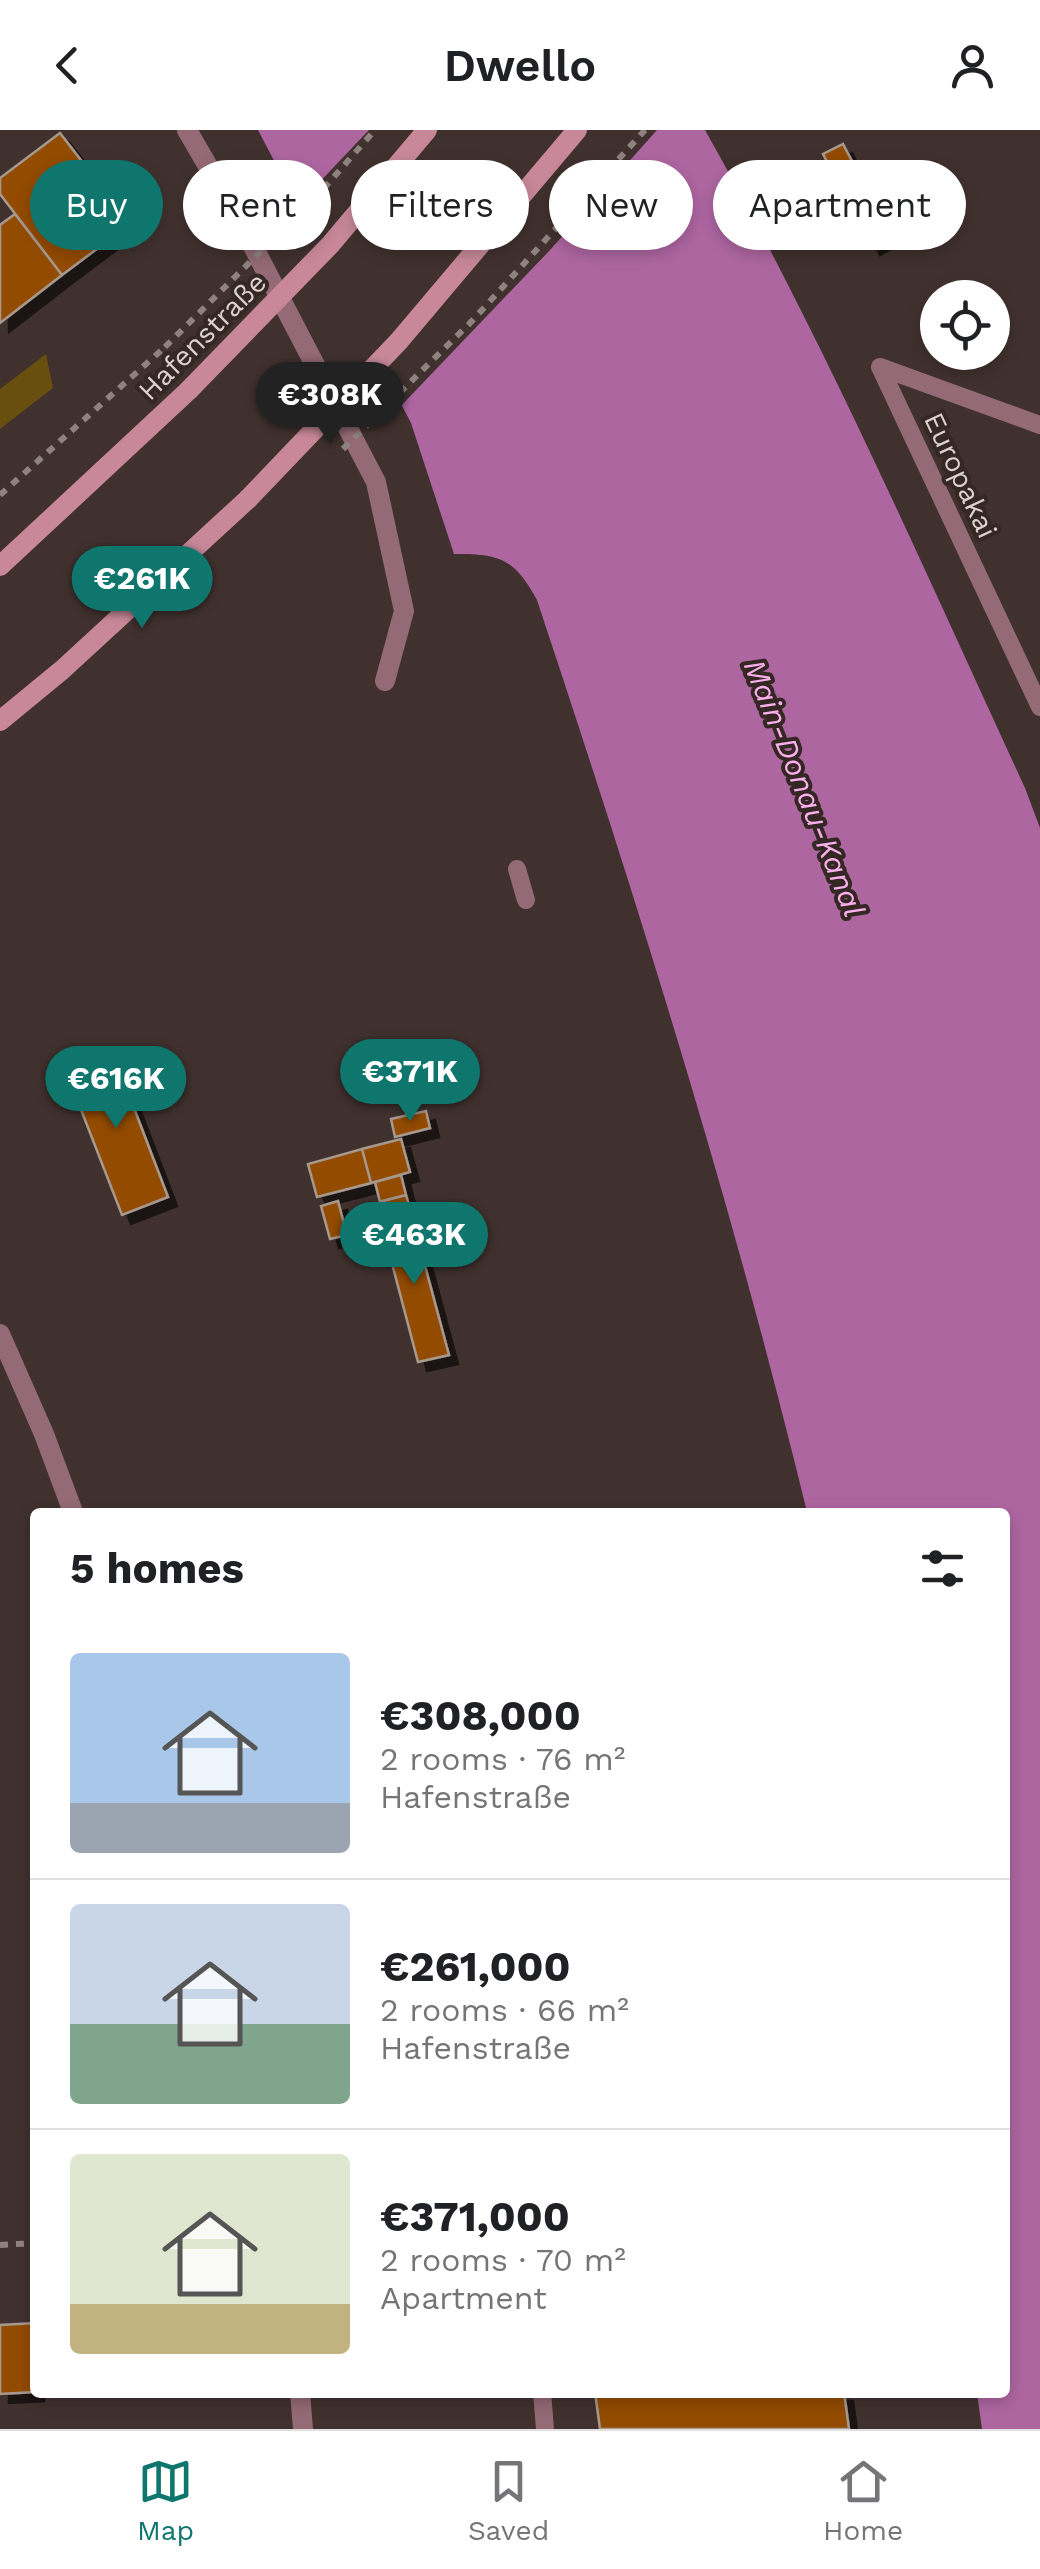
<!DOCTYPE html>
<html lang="en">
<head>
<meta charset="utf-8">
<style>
  :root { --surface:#fff; --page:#f6f6f6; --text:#202124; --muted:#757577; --line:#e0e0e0; --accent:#0f766e }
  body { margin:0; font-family:"Work Sans",sans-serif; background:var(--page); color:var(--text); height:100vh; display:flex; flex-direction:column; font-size:38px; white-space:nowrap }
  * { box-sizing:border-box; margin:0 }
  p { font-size:32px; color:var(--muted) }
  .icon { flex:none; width:55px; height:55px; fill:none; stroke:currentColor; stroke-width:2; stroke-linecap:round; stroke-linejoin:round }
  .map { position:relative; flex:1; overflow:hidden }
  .panel { position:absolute; left:30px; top:1378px; width:980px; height:890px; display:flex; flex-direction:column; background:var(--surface); border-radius:10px; box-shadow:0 5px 15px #0003 }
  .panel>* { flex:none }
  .banner { position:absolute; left:30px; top:30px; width:980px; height:90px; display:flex; gap:20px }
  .tools { position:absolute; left:920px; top:150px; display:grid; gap:20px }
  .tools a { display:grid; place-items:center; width:90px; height:90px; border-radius:50%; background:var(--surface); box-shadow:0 5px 15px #0003; font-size:50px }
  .price { position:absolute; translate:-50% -85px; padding:0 22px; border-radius:35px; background:var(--accent); color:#fff; font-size:32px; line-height:65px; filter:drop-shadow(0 2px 5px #0008) }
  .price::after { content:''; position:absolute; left:50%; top:60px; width:30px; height:22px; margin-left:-15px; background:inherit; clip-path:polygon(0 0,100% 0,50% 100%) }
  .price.current { background:#222; color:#fff }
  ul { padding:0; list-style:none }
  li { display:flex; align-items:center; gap:30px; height:250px; padding:0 40px }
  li+li { border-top:2px solid var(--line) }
  li span { display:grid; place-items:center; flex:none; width:280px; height:200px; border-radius:10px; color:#555 }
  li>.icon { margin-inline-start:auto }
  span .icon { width:120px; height:120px; fill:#fffc; stroke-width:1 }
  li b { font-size:42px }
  h2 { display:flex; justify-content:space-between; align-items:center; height:120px; padding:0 40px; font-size:42px }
  .tag { padding:0 35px; border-radius:45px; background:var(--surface); box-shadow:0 5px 15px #0003; font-size:35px; line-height:90px }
  .tag.current { background:var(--accent); color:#fff }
  header { display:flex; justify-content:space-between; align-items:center; height:130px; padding:0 40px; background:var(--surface); font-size:45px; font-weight:600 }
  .tab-bar { display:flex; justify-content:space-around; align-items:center; height:140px; border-top:2px solid var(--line); background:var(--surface); font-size:28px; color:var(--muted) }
  .tab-bar a { display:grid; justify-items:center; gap:5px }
  .tab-bar .current { color:var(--accent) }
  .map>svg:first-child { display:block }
  .green { fill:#684e0f }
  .water { fill:#ae66a1 }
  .pier { fill:#40312e }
  .building { fill:#934c00; stroke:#a8998f; stroke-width:2.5; filter:url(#shadow) }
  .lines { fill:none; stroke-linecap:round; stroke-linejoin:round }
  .path { stroke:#8f8380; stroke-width:6; stroke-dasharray:8 8; stroke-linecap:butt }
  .service { stroke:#936a75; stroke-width:18 }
  .minor { stroke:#936a75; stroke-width:20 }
  .secondary { stroke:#c88899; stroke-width:20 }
  .path-bridge { stroke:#8f8380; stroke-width:6; stroke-dasharray:8 8; stroke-linecap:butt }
  .secondary-bridge { stroke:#c88899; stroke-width:20 }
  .labels { text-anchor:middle; stroke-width:8; stroke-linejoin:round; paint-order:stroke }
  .street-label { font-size:28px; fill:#dad1cf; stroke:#352724 }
  .water-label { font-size:30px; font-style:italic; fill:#fdb0ee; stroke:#352724 }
</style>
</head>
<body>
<header><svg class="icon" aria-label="back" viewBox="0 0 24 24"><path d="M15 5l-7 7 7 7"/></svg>Dwello<svg class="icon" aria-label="person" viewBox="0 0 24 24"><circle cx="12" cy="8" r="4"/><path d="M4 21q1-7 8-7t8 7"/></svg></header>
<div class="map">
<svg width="1040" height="2299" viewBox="0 0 1040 2299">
  <defs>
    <filter id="shadow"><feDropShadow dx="9" dy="9" stdDeviation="0" flood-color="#0009"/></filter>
  </defs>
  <rect width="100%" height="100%" fill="#40312e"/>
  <!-- green -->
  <path class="green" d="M46,224L53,258L0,299V259Z"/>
  <!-- water -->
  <path class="water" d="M258,0H705C825,212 923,437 1025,658L1040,698V2299H982L977,2263L1005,2262V1382H807C732,1073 637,771 537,470C514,428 500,424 454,424L411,293Z"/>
  <!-- pier -->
  <path class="pier" d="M369,0H657L550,120L398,279L294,79Z"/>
  <!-- building -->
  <path class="building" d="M60,3L130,94L62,145L0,64V48Z
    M843,14L891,105L871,116L823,24Z
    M15,84L62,145L0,193V95Z
    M111,918L168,1067L122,1085L64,936Z
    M426,981L430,998L395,1007L391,989Z
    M401,1009L410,1042L371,1053L362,1019Z
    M362,1019L371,1053L317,1067L308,1034Z
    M401,1045L406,1065L380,1072L375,1052Z
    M406,1065L409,1075L385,1081L382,1071Z
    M338,1071L347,1105L330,1109L321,1076Z
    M410,1080L449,1225L418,1232L380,1088Z
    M35,2193V2262L0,2264V2195Z
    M595,2262H844L849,2299H600Z"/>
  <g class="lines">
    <!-- path -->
    <path class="path" d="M0,365L165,217
      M0,2115L35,2113"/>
    <!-- service -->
    <path class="service" d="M880,237L1040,577
      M880,237L1040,295
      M517,739L526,770
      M542,2262L545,2299"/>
    <!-- minor -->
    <path class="minor" d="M187,0L242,95L376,352L404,481L385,551
      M0,1204L44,1304L73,1382
      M300,2262L303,2299"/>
    <!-- secondary -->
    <path class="secondary" d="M0,436L189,260
      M0,591L62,540L248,369"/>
    <!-- path-bridge -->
    <path class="path-bridge" d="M165,217L325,57L375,0
      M343,319L472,191L645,0"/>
    <!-- secondary-bridge -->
    <path class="secondary-bridge" d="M189,260L330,115L427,0
      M248,369L399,211L577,0"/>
  </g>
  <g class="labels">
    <!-- street labels -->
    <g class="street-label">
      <text transform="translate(202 206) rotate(-45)" y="10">Hafenstraße</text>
      <text transform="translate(961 345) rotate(65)" y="10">Europakai</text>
    </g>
    <!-- water labels -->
    <g class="water-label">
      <text transform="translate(804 658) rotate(68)" y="10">Main-Donau-Kanal</text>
    </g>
  </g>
</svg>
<div class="tools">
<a><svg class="icon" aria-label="locate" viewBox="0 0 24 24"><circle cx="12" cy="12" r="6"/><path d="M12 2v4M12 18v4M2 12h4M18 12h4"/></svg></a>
</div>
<b class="price current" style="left:330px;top:317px">€308K</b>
<b class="price" style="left:142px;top:501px">€261K</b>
<b class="price" style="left:410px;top:994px">€371K</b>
<b class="price" style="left:116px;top:1001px">€616K</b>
<b class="price" style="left:414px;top:1157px">€463K</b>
<div class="banner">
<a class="tag current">Buy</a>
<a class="tag">Rent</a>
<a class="tag">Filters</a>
<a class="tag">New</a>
<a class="tag">Apartment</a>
</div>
<section class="panel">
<h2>5 homes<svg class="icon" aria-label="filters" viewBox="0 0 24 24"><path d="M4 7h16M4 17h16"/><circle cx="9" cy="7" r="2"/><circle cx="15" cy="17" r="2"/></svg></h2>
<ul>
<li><span style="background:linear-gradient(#a9c7e8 75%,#9aa5b1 0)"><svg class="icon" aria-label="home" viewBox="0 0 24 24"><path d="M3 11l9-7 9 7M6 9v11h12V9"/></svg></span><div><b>€308,000</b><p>2 rooms · 76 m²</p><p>Hafenstraße</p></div></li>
<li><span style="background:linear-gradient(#c9d6e8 60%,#7fa58c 0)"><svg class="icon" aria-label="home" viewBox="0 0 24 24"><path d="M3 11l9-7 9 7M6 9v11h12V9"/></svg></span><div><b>€261,000</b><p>2 rooms · 66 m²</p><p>Hafenstraße</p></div></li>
<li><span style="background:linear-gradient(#dfe7d0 75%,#c2b280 0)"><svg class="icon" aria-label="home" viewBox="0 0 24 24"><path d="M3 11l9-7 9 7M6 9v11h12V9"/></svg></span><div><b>€371,000</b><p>2 rooms · 70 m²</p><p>Apartment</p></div></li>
</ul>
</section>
</div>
<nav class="tab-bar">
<a class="current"><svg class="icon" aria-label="map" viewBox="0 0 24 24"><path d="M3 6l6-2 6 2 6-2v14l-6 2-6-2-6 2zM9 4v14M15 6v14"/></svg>Map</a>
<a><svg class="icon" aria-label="saved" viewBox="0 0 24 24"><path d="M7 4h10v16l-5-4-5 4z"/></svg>Saved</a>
<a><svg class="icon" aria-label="home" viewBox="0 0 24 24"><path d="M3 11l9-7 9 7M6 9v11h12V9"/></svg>Home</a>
</nav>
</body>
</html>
